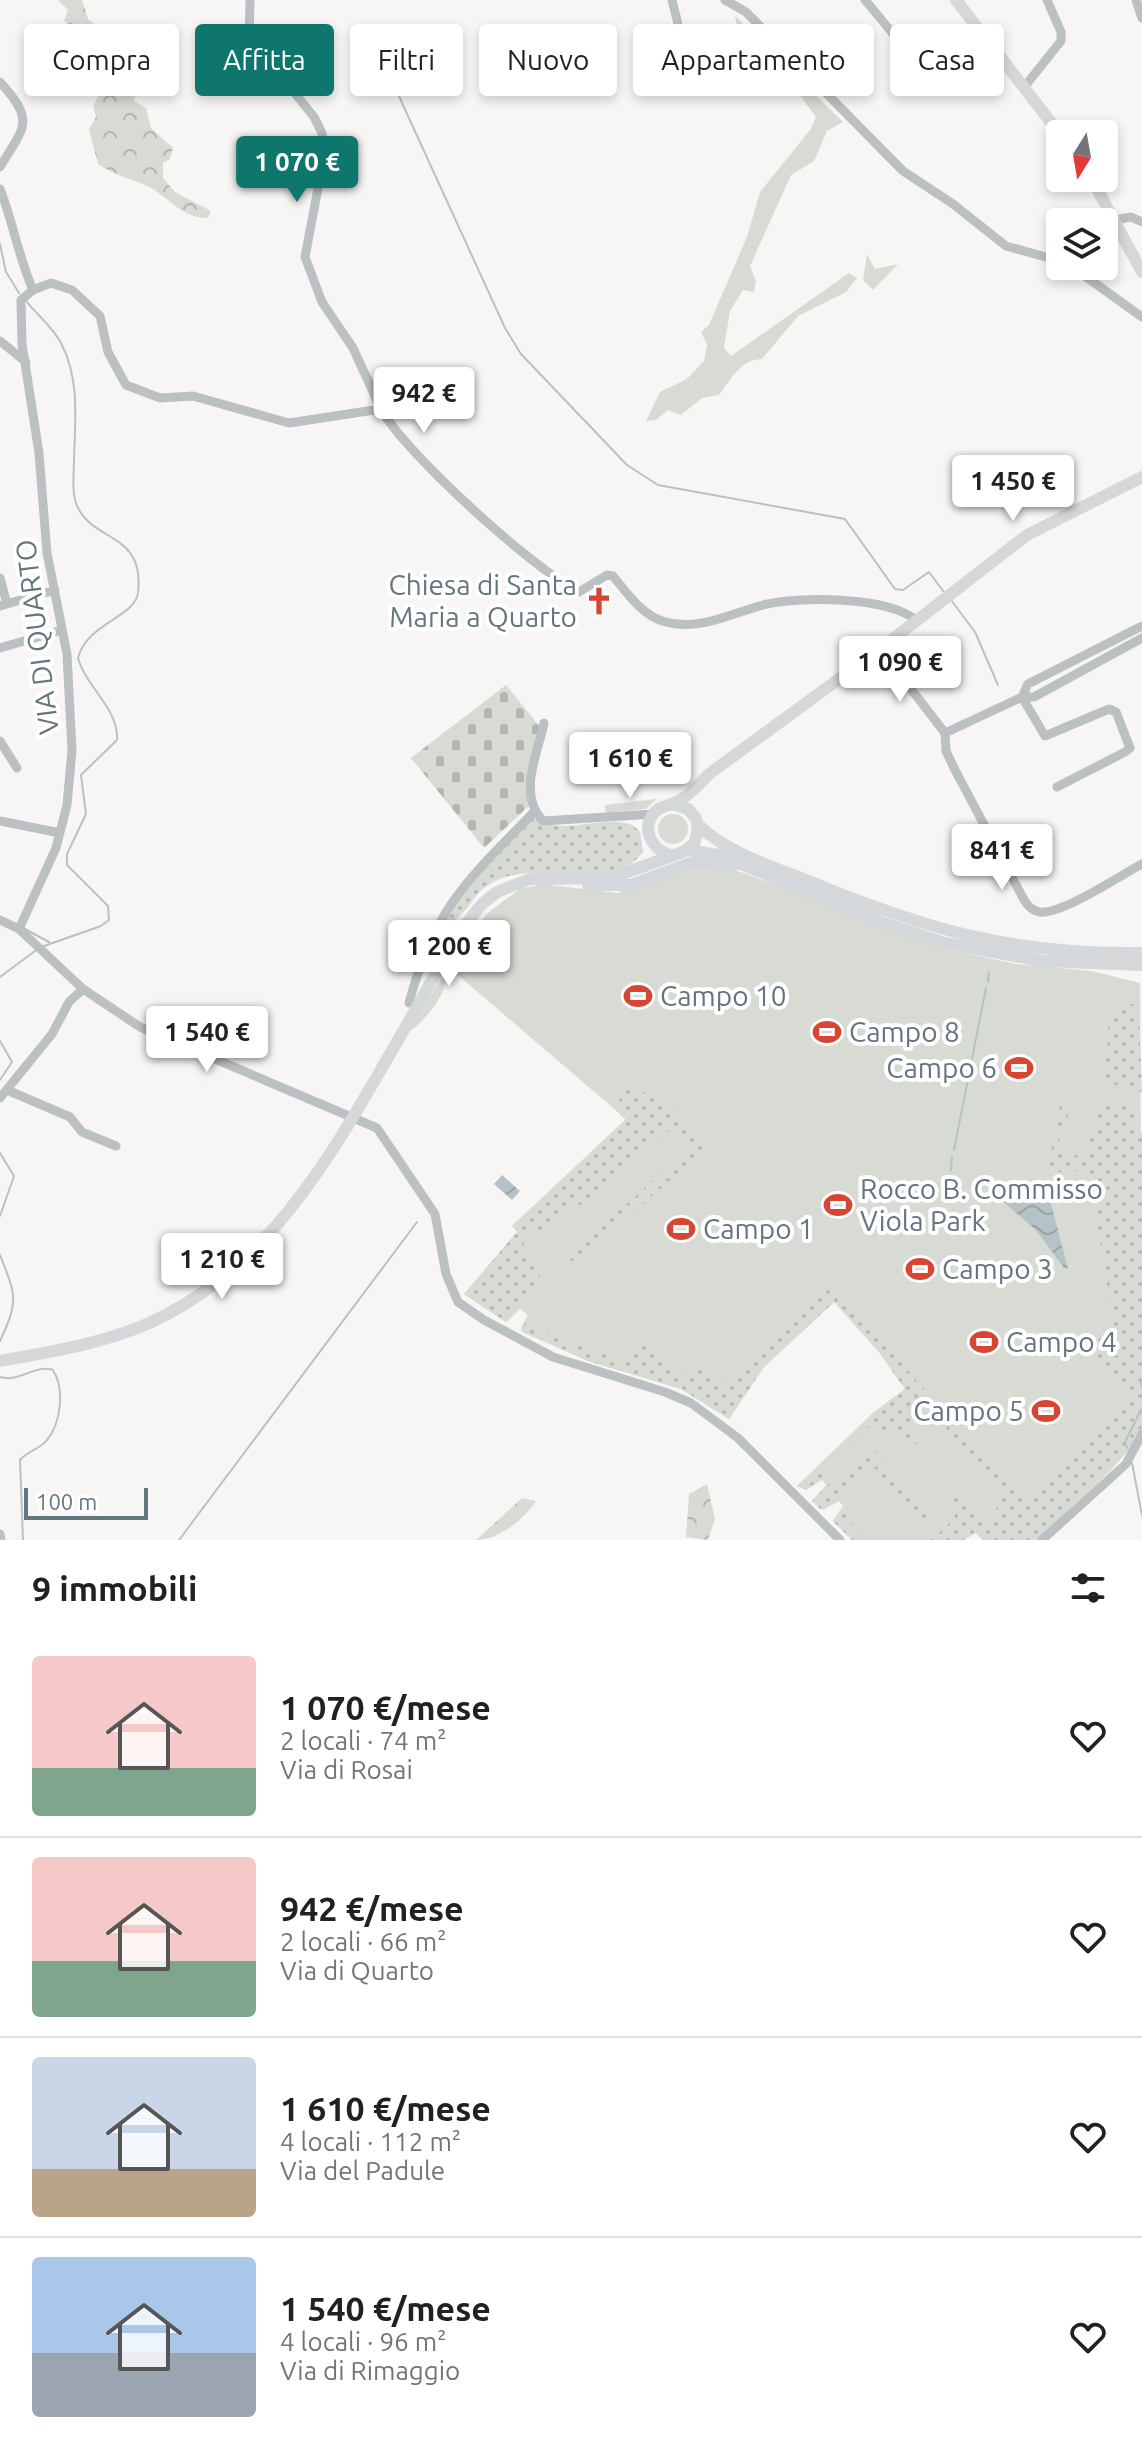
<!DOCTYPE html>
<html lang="it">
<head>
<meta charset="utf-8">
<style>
  :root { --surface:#fff; --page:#f6f6f6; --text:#202124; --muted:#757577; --line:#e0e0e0; --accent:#0f766e }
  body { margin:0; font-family:Ubuntu,sans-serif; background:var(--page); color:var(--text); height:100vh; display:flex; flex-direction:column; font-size:30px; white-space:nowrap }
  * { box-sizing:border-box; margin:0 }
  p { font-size:26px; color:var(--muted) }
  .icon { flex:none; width:44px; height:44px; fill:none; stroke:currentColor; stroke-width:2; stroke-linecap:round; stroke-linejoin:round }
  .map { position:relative; height:1540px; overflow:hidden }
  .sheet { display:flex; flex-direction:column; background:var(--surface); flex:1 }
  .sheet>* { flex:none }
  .banner { position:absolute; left:24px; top:24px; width:1094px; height:72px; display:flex; gap:16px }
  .needle { width:52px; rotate:191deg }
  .buttons { position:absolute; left:1046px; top:120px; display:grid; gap:16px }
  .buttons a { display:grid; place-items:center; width:72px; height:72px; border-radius:8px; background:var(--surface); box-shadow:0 4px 12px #0003; font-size:40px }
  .scale { position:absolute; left:24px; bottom:20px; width:124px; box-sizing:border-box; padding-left:8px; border:4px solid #64757d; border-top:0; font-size:22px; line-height:28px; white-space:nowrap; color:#64757d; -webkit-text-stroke:6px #fff; paint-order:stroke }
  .price { position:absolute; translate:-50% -68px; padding:0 18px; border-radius:8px; background:#fff; color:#222; font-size:26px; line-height:52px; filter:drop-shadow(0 2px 4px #0008) }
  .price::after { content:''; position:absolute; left:50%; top:48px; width:24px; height:18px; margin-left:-12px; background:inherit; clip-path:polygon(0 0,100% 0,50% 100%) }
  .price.selected { background:var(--accent); color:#fff }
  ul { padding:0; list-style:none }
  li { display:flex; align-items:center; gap:24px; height:200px; padding:0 32px }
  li+li { border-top:2px solid var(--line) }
  li span { display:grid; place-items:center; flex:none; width:224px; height:160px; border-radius:8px; color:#555 }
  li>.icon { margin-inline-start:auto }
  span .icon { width:96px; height:96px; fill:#fffc; stroke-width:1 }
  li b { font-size:34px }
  h2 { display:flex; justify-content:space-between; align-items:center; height:96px; padding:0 32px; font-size:34px }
  .tag { padding:0 28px; border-radius:8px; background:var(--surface); box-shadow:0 4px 12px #0003; font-size:28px; line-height:72px }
  .tag.selected { background:var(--accent); color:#fff }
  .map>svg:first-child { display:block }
  .grass { fill:#d7dbd3 }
  .forest { fill:url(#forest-crowns) }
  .cemetery { fill:url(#cemetery-stones) }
  .park { fill:url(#park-dots) }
  .water { fill:url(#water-waves) }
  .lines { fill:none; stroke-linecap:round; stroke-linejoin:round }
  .stream { stroke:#b6c3c6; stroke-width:2 }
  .minor { stroke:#bbc1c3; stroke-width:9 }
  .secondary { stroke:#d4d8db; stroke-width:12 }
  .labels { text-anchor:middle; stroke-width:8; stroke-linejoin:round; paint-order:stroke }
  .poi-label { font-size:28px; fill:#64757d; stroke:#fff; text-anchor:start }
  .street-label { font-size:28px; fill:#64757d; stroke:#fff }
</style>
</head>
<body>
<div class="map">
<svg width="1142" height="1540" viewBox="0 0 1142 1540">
  <defs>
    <pattern id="forest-crowns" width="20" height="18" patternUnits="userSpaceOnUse" patternTransform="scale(2)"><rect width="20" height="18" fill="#d7dbd3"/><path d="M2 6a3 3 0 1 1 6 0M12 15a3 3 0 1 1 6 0" fill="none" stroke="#b2b6b0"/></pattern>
    <pattern id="cemetery-stones" width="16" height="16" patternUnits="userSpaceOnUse" patternTransform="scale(2)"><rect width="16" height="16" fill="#d7dbd3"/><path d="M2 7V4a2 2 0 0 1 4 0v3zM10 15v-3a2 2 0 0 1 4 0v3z" fill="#b2b6b0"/></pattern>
    <pattern id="park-dots" width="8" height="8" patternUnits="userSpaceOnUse" patternTransform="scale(2)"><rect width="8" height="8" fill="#d7dbd3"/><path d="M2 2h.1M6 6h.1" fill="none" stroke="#b2b6b0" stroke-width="1.8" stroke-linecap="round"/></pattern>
    <pattern id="water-waves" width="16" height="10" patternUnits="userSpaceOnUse" patternTransform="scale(2)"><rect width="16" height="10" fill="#b6c3c6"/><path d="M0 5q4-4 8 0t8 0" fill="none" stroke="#98a3a6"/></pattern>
  </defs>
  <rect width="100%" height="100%" fill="#f7f6f4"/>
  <!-- grass -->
  <path class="grass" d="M735,16L843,122L827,131L814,161L791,175L750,266L756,281L754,292L743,290L730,311L724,348L731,356L849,273L857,278L846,292L798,316L762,359C739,360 732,379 719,395L702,398L681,415L668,410L656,420L646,421L660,392L687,379L704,361L707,345L701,332L709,325L747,237L760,192L810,130L816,117L790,82L738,32Z
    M867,254L875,269L898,264L873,290L863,280Z
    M657,799L646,809L606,813L605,805Z
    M658 829a15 15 0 1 1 30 0a15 15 0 1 1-30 0Z
    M695,868H726L744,873L938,947L1016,964L1092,971L1140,983L1142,1427L1132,1447L1038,1540H983L976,1533L963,1540H852L833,1521L843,1506L839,1501L823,1510L812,1501L826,1485L822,1480L806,1490L797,1486L873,1413L905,1389L879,1352L834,1302L764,1367L729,1419L681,1389L588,1361L522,1332L521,1327L528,1315L520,1309L506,1322L464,1294L517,1232L512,1226L626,1119L452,970L486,914L520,889L542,884L617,893Z
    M441,978L445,980C445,996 424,1022 410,1031Z"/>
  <!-- forest -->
  <path class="forest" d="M58,0H82L88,19L104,31L99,36L133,65L140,80L134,101L146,108L151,128L173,148L170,159L163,163V178L175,192L211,211L208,218C181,219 167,194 145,185C129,179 113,174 98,164L89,130L96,117L93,106L99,95L96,87L90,85L92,75L84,66L54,67L24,57V49L49,53L86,52C89,37 75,29 64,21L68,10Z
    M707,1484L715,1519L708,1540L686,1537L689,1494Z
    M522,1498L536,1501C524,1519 499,1540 476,1540Z"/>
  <!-- cemetery -->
  <path class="cemetery" d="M506,685L541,728L530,805L484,848L411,758Z"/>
  <!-- park -->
  <path class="park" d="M532,817C561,841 621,806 640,832L643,852C609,897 530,852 484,888C478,892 473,901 468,907C458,919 451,919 451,936L436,932L463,889Z
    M1122,1002L1137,1005L1139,1015L1142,1092L1105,1082L1109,1018L1117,1015L1118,1003Z
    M615,1087L652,1094L658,1103L672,1105L707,1146L601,1242L565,1265L563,1262L691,1146L669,1130L592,1199L573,1208L540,1237L527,1232L522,1253L540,1275C532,1288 517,1315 506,1322L464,1294L517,1232L512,1226L626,1120L617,1111L620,1102Z
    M1103,1104L1136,1106L1135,1132H1142V1427C1118,1475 1073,1500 1038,1540H983L976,1533L963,1540H931L955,1518L954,1506L947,1503L960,1492L986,1522L1004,1498L924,1408L906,1431L917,1444H908L897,1434L885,1429L882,1438L869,1426L824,1468L828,1473L806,1490L797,1486L873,1413L905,1389L879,1352L834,1302L764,1367L729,1419L681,1389L588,1361L521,1330L530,1315L526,1322L537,1329L622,1361L642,1337L679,1377L704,1361L703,1366L722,1384L833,1286L1023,1501L1130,1404L1129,1395L1087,1347L1113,1322L1089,1170L1047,1173L1060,1105H1072L1055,1153L1083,1156Z
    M874,1451L928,1512L936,1509L932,1519L922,1520L872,1465L843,1488L846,1493L820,1509L812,1501L834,1479L838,1483Z
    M844,1505L853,1515L848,1521L866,1540H852L833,1521Z"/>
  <!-- water -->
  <path class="water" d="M502,1175L520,1191L512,1200L494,1184Z
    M1006,1185L1024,1192L1040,1191L1049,1196L1068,1269L1064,1268L1036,1230L1001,1200L999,1191Z"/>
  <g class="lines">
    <!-- stream -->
    <path class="stream" d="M392,81L505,328L521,354L627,465L658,485L845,519L895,589L903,590L929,572L944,592
      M0,244L6,272L19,293
      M27,302C38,316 54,328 62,345C80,381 75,421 74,460C74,475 71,494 78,508C96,543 145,533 138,593C135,617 87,623 78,658C86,687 119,709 117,740L81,775L86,814L67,854V865L108,906L109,920L101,926L44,946
      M951,600L975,632L998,685
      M23,928L49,942
      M0,977L35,951
      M988,982L989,972
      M0,1041L12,1062L0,1080
      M954,1150L986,988
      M0,1153L14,1176L0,1216
      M951,1170L952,1157
      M0,1255C16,1296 19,1300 0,1341
      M0,1377C19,1383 35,1364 53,1370C65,1389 61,1423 47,1440C40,1449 28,1451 20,1460L23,1540
      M1140,1382L1142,1386
      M1127,1448L1125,1442L1142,1408
      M1132,1463L1142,1515
      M179,1540L417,1222"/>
    <!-- minor -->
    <path class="minor" d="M250,0L249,46L281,76L314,117L322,133L323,162L305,257L322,302L353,348L381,409
      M672,0L691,76
      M725,0L746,12L903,171L953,204L1006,246L1060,261
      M865,0L913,58
      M1136,0L1142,18
      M0,82C37,122 23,128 0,167
      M1025,86L1061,41V32L1047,0
      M0,189C13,222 18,256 33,290
      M1115,220L1131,217L1142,222
      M1071,266L1142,317
      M0,341L26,362
      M0,578L7,604
      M0,606L55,590
      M0,648L62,630
      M880,649L945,733
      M1022,697L1045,736L1109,709L1116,712L1130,748L1125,752L1057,787
      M1022,697L1028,684L1142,626
      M544,723C538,753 517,794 543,821L654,814
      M945,733L946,751L955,770L1022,896C1026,904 1031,911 1040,912C1061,915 1121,875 1142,864
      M945,733L1022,697H1034L1142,638
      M0,741L17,768
      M0,821L60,833
      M0,920L19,929L83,989L140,1027L377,1128L435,1214L446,1274L458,1302L484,1320L553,1357L665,1392L691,1403L738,1438L840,1540
      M19,929L56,848L67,805L72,750L67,654L47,553L39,453L22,344L21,300L33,290L51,283L72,290L100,316L108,352L126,385L160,398L193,396L289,423L381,409C405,453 533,569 579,592L607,575L613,576C627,593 641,614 662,621C698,632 729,614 763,605C798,596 889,596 917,621
      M409,1003C435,906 468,880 535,811
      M7,1090L70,1117L82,1132L116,1146
      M0,1098L52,1034L69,1002L83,989
      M0,1534L1,1540
      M1042,1540L1126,1464L1142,1434"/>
    <!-- secondary -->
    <path class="secondary" d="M956,0L1060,134
      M1091,178L1142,272
      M698,825C728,853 768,865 806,880C925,929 1012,955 1142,953
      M687,850L719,855L886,924L945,943L1042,961L1142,965
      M670,855C651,849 639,826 657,810C664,805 673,805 680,800C692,793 700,783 709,774L880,649L1027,535L1142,477
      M588,885H631L691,863L733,866
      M0,1361C49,1352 101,1344 147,1324C275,1267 338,1143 405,1028C429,988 451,940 482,904L497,892L530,879L611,878L683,852L694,844L698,830L696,818L688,809L672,804"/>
  </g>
  <!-- icons -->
  <defs>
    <symbol id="church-bare" viewBox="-9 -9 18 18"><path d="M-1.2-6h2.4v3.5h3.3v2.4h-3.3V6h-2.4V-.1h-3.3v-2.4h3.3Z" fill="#d74633" stroke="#fff" stroke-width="2.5" paint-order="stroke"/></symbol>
    <symbol id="stadium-bare" viewBox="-9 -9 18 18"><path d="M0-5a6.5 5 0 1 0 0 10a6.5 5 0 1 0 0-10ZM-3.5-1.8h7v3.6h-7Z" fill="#d74633" stroke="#fff" stroke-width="2.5" paint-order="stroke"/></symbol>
  </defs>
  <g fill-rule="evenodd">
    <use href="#church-bare" x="579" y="581" width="40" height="40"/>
    <use href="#stadium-bare" x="618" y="976" width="40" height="40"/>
    <use href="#stadium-bare" x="807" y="1012" width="40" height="40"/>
    <use href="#stadium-bare" x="999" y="1048" width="40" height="40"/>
    <use href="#stadium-bare" x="818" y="1185" width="40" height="40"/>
    <use href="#stadium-bare" x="661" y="1209" width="40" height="40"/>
    <use href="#stadium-bare" x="900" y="1249" width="40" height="40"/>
    <use href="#stadium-bare" x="964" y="1322" width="40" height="40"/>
    <use href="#stadium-bare" x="1026" y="1391" width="40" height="40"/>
  </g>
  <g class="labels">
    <!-- poi labels -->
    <g class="poi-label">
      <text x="577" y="595" text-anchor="end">Chiesa di Santa<tspan x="577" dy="32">Maria a Quarto</tspan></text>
      <text x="660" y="1006">Campo 10</text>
      <text x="849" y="1042">Campo 8</text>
      <text x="997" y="1078" text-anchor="end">Campo 6</text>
      <text x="860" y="1199">Rocco B. Commisso<tspan x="860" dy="32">Viola Park</tspan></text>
      <text x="703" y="1239">Campo 1</text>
      <text x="942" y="1279">Campo 3</text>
      <text x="1006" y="1352">Campo 4</text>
      <text x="1024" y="1421" text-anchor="end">Campo 5</text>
    </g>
    <!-- street labels -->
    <g class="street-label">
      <text transform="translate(37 637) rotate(-97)" y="10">VIA DI QUARTO</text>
    </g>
  </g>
</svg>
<div class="buttons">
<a><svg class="needle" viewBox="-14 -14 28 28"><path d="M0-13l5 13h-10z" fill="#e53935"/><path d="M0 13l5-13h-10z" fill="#757577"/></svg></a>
<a><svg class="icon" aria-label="layers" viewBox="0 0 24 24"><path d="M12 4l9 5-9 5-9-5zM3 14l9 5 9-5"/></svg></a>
</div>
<div class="scale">100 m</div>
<b class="price selected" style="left:297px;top:204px">1 070 €</b>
<b class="price" style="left:424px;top:435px">942 €</b>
<b class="price" style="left:1013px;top:523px">1 450 €</b>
<b class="price" style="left:900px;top:704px">1 090 €</b>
<b class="price" style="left:630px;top:800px">1 610 €</b>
<b class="price" style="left:1002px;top:892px">841 €</b>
<b class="price" style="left:449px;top:988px">1 200 €</b>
<b class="price" style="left:207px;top:1074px">1 540 €</b>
<b class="price" style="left:222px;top:1301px">1 210 €</b>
<div class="banner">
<a class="tag">Compra</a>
<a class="tag selected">Affitta</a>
<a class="tag">Filtri</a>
<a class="tag">Nuovo</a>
<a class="tag">Appartamento</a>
<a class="tag">Casa</a>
</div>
</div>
<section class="sheet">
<h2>9 immobili<svg class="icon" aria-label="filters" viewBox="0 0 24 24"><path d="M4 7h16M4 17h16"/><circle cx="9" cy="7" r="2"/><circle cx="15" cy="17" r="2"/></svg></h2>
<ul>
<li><span style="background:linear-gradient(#f6c9c9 70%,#7fa58c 0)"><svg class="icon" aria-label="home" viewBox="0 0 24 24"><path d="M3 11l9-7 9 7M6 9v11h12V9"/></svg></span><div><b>1 070 €/mese</b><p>2 locali · 74 m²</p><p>Via di Rosai</p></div><svg class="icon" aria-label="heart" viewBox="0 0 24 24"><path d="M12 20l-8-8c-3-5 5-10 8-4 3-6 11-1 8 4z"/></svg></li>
<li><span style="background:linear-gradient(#f6c9c9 65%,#7fa58c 0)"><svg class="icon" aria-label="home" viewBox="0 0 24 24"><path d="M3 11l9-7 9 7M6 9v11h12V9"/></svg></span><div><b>942 €/mese</b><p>2 locali · 66 m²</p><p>Via di Quarto</p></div><svg class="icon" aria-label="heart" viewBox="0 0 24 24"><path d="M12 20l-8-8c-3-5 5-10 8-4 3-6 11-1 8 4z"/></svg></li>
<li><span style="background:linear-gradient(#c9d6e8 70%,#b9a48a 0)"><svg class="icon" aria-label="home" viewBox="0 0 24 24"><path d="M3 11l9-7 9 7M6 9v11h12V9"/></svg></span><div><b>1 610 €/mese</b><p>4 locali · 112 m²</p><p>Via del Padule</p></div><svg class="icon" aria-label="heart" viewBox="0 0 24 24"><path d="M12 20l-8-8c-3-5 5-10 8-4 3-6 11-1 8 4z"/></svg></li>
<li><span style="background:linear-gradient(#a9c7e8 60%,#9aa5b1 0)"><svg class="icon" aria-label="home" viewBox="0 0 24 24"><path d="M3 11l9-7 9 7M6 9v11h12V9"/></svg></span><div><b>1 540 €/mese</b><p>4 locali · 96 m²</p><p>Via di Rimaggio</p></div><svg class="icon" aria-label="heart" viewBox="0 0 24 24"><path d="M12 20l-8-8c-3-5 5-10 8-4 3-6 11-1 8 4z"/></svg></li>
</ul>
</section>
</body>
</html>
